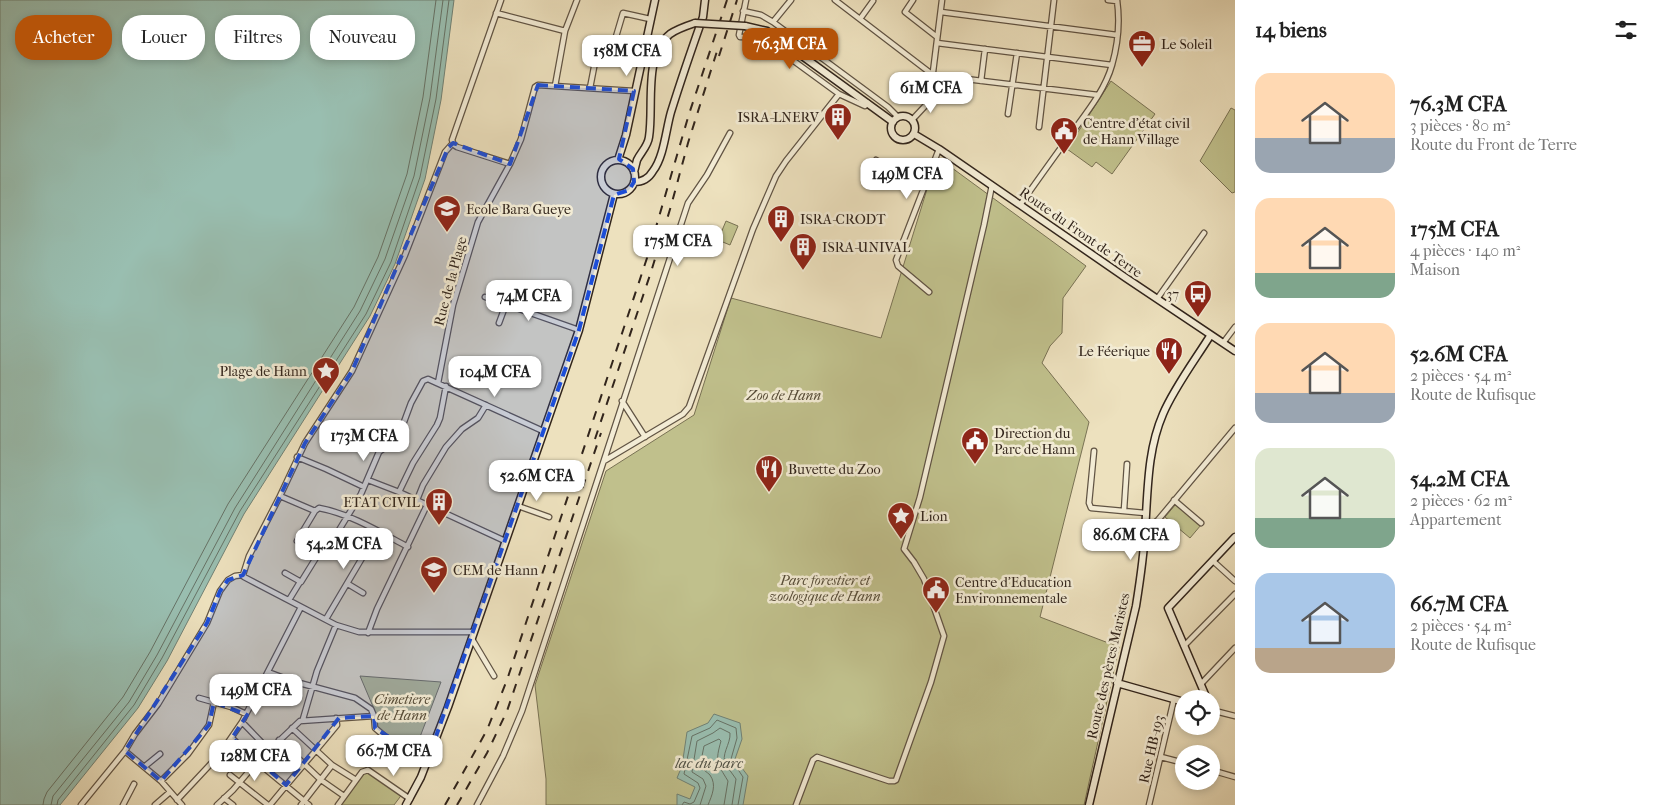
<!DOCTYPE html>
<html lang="fr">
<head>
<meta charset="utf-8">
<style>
  :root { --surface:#fff; --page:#f6f6f6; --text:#222; --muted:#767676; --accent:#b45309 }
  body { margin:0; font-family:"IM FELL French Canon",serif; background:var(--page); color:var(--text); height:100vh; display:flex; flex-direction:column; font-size:19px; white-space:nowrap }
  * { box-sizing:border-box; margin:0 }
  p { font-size:16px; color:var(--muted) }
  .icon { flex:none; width:28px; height:28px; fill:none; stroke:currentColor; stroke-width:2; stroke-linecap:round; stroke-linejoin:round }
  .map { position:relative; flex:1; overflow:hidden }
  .side { display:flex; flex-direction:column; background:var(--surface); width:425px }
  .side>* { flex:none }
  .banner { position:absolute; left:15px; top:15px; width:475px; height:45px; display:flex; gap:10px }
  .fabs { position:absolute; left:1175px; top:690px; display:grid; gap:10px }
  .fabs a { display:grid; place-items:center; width:45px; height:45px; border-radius:50%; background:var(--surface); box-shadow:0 2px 8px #0003; font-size:25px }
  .price { position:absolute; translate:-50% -42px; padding:0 11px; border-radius:10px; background:#fff; color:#222; font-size:16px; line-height:32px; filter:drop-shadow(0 1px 2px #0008) }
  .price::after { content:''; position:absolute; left:50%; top:30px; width:15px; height:11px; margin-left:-8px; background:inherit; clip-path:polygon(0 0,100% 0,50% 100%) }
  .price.active { background:var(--accent); color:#fff }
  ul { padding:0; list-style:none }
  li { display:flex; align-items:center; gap:15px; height:125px; padding:0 20px }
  li span { display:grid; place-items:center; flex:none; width:140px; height:100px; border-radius:15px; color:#555 }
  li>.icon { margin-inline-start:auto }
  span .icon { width:60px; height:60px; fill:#fffc; stroke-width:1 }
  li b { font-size:21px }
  h2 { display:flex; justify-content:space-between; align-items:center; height:60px; padding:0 20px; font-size:21px }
  .tag { padding:0 18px; border-radius:20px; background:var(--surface); box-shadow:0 2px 8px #0003; font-size:18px; line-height:45px }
  .tag.active { background:var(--accent); color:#fff }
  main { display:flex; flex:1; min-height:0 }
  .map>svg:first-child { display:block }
  .green { fill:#c0c08c; stroke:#797254 }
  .water { fill:#99beb0; stroke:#708175 }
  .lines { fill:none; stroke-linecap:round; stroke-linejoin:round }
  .shore { stroke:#667266; stroke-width:1 }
  .street-casing { stroke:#615444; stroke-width:7 }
  .secondary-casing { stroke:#32251c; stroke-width:9 }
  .street { stroke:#f3ecd5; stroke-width:4.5 }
  .secondary { stroke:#f3ecd5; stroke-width:6 }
  .rail { stroke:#32251c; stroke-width:2; stroke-dasharray:9 9; stroke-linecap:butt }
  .secondary-bridge-casing { stroke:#32251c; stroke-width:9; stroke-linecap:butt }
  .secondary-bridge { stroke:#f3ecd5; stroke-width:6 }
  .marked { fill:#1d4ed8; fill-opacity:0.2; stroke:#1d4ed8; stroke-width:4; stroke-dasharray:10 6; stroke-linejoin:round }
  .labels { text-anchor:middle; stroke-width:5; stroke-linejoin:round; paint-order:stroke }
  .poi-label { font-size:14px; fill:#32251c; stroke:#f3ecd5; text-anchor:start }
  .street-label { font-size:14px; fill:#32251c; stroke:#f3ecd5 }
  .park-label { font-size:14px; font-style:italic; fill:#564c38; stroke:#f3ecd5 }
  .water-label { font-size:15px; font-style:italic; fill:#515348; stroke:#f3ecd5 }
</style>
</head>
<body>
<main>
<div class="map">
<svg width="1235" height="805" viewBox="0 0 1235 805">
  <rect width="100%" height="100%" fill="#ede1be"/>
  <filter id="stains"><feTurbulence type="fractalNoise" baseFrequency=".004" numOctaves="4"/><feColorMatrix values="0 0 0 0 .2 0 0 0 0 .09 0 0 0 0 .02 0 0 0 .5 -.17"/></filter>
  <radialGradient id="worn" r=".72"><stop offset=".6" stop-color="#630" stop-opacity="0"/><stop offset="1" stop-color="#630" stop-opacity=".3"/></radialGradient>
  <!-- green -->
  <path class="green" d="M1111,81L1155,114L1112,174L1096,162L1092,167L1067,149Z
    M1231,108L1235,110V192L1232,193L1200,161Z
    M937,157L1086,266L1063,298L1062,333L1050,346L1042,363L1089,422L1040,617L1119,647L1084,805H546V779L535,685L606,471L694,415L731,298L881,338Z
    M726,221L738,226L730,245L718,240Z
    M1176,504L1201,525L1190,538L1165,517Z
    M360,676L441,682L415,750L376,728L374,709Z
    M367,766L403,793L394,805H339Z"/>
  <!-- water -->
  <path class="water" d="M0,0H454L441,100L425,179L395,264L370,316L244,514L167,661L138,708L60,805H0Z
    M714,714L740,723L742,739L735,759L748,776L743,805H677V794L690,799L695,787L677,778L682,766L687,732L708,723Z"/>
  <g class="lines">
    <!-- shore -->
    <path class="shore" d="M43,805L44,799L47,792L123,697L150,652L228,504L354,307L378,257L407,174L423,97L436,0
      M51,805L53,796L129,702L157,655L235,508L360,311L385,259L414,176L430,98L443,0
      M57,805L58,800L134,705L162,658L240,511L366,314L391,262L420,177L436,99L449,0
      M682,805L684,802L690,804L694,802L700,788L698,783L684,774L692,736L710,728L717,720L736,728L737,738L731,759L743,777L738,805
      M700,805L706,786L703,779L692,772L697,741L713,733L720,728L730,733C731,744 720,755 726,765C729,770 733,774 736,779L732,805
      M708,805C712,795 717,785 710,775C707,772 703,770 700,766L704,746L719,739L721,741C715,762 717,763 728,781L724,805"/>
    <defs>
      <path id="street" d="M501,0L452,140L454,145L457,147L510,164
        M746,0L739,35L740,37H757L765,40L839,94L865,106L868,103
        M835,0L933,75L1098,95
        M913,0L905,12L937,37
        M1108,0L1117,1
        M743,11L761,15L773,22L888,107L898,117
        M941,12L1117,35
        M496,13L565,31
        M860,19L873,1
        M773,22L791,0
        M615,40L623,13L650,19
        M937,43L1112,65
        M981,81L985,49
        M555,86L565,31L577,0
        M590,88L596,57
        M1008,114L1017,53
        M912,120L926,105L930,96L942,0
        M1039,127L1054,0
        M453,143L445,152L405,255L352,371L305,443L280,496L249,556L243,575L244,577L336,625L359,632H473
        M876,160L922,188
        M1020,205C1037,181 1054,157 1071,134C1087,112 1105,90 1112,65C1118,44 1120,21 1117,0
        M929,292L898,266L896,260L939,149
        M485,297L579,330
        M1157,299L1204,233
        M499,323L506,304
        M1223,343L1235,327
        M438,383L453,305L478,222L510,164L521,139L535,87L538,85L634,91
        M622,401L645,437
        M1094,451L1089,503L1091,508L1145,513
        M297,457L326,469L364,487
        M604,461L683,414L689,407L753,229L776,176L786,161L839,94
        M368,480L399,492L505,541
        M399,492L413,463L437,425L440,418L446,386
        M280,496L315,511
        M417,500L423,485L446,447L462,429L478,418L486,405
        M1174,500L1201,523
        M518,506L549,517
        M1124,510L1127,464
        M1146,529L1158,520L1235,428
        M297,541L315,511L319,508C351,514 380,532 408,547
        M1213,561L1235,581
        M285,573L301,582L322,548L331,543L336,535L361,494L379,452L393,442L401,430L411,403L423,381L428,379L543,431
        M348,584L363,593
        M289,600L300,582
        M326,619L378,531
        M368,633L377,609L427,505
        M472,639L494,676
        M1184,646L1235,594
        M268,672L292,681L355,698L371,709L374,716L375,728L388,739L427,762
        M1201,684L1235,648
        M199,698L231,707L246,714
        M231,707L244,678
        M1211,710L1235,716
        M303,719L317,671L336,625
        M242,722L269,750
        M292,728L332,765L356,780
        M232,738L257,762L309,805
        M279,740L321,780L344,796
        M125,751L161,781L182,805
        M1161,757L1184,763
        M144,767L160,754
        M1211,770L1235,777
        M230,775L268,805
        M161,781L188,754L209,725L214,702
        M224,798L233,805
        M177,800L220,754L242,722L301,607
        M81,805L125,751L135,734L158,704L207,623L220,591L228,580L235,576L243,575
        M123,805L134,784
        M155,805L170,792
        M217,805L233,790L257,762L300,721L374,716
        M270,805C292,778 315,752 337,725L336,718
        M301,805L332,765
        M338,805L362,772L368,770L410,799
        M477,805L503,756L522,711L688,203L707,175L730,133
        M796,805L813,760L817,757L889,781H894L896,780L931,682L944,636L924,579L914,562L904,549L920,497L984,225L992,185
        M1149,805L1174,699"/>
      <path id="secondary" d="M745,26L767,31L779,39L893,122
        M891 128a12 12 0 1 1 24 0a12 12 0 1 1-24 0Z
        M914,134L939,149L1126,278L1235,351
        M618,160L626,135L655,0
        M601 177a17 17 0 1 1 34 0a17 17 0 1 1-34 0Z
        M634,172C635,168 636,164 637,160C641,152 648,146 649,137C654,106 643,55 670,34C677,29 686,26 695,23
        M634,182C642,182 649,178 653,171C664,157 666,129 671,112C681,80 692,48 703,17L705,0
        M1117,683L1184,702
        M1207,699L1168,608L1235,537
        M406,805L421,777L448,707L579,330L614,194
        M1089,805L1136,606C1140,581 1144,555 1145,530C1148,491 1147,451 1163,414C1174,388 1195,360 1210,336"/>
    </defs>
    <!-- street casing -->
    <use href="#street" class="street-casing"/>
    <!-- secondary casing -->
    <use href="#secondary" class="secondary-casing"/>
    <!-- street -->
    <use href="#street" class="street"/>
    <!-- secondary -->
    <use href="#secondary" class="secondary"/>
    <!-- rail -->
    <path class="rail" d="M719,56L737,0
      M595,439L651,272L671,206L688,143L718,48
      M445,805L487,730L507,680L647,258L689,114L727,0
      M457,805L487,753L507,711L601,433"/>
    <defs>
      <path id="secondary-bridge" d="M695,23L745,26"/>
    </defs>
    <!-- secondary-bridge casing -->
    <use href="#secondary-bridge" class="secondary-bridge-casing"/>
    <!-- secondary-bridge -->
    <use href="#secondary-bridge" class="secondary-bridge"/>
  </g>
  <!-- marked area -->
  <path class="marked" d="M538,85L634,91L619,159L633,169L634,182L629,190L614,195L579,330L427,762L375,728L374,716L339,718L286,785L232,738L247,715L214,702L209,725L161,781L125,751L207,623L220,591L228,580L243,575L305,443L352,371L448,148L453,143L510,164Z"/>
  <!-- icons -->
  <defs>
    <symbol id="office-pin" viewBox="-11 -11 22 30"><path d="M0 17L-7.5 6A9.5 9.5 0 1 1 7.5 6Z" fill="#8f2418" stroke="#f3ecd5"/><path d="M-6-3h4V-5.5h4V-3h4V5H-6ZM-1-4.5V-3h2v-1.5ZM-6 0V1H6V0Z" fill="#fff"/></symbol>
    <symbol id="building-pin" viewBox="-11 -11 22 30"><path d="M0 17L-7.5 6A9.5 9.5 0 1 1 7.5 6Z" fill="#8f2418" stroke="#f3ecd5"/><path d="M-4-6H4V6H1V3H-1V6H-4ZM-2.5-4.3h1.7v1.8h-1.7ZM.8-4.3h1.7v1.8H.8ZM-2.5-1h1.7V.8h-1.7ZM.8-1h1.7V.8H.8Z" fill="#fff"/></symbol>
    <symbol id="civic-pin" viewBox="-11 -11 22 30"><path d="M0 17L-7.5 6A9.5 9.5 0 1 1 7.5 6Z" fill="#8f2418" stroke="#f3ecd5"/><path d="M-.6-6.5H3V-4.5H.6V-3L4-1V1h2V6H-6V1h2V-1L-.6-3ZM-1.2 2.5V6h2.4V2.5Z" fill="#fff"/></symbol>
    <symbol id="school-pin" viewBox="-11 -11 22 30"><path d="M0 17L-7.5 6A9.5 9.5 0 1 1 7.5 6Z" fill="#8f2418" stroke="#f3ecd5"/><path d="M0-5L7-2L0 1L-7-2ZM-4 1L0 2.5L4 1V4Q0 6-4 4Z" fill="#fff"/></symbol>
    <symbol id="bus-pin" viewBox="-11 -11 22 30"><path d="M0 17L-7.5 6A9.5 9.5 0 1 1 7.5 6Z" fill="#8f2418" stroke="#f3ecd5"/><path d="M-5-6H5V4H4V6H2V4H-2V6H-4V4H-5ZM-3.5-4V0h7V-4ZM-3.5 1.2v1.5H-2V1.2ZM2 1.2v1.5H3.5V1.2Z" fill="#fff"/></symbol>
    <symbol id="restaurant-pin" viewBox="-11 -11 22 30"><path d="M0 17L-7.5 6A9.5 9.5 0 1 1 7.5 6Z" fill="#8f2418" stroke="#f3ecd5"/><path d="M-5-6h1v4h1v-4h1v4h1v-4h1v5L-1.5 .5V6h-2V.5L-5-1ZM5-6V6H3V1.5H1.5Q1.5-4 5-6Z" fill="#fff"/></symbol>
    <symbol id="sight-pin" viewBox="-11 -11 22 30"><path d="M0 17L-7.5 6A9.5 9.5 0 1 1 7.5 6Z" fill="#8f2418" stroke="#f3ecd5"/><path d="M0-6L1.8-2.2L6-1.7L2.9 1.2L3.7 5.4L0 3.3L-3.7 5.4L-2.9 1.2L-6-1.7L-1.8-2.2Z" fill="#fff"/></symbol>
  </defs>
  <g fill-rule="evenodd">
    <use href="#office-pin" x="1126" y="28" width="32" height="43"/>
    <use href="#building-pin" x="822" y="101" width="32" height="43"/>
    <use href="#civic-pin" x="1048" y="115" width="32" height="43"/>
    <use href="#school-pin" x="431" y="193" width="32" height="43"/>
    <use href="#building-pin" x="765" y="203" width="32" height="43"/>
    <use href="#building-pin" x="787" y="231" width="32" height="43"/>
    <use href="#bus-pin" x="1182" y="278" width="32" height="43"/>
    <use href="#restaurant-pin" x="1153" y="335" width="32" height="43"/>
    <use href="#sight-pin" x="310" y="355" width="32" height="43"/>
    <use href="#civic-pin" x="959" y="425" width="32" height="43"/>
    <use href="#restaurant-pin" x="753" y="453" width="32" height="43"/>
    <use href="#building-pin" x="423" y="486" width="32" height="43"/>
    <use href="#sight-pin" x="885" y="500" width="32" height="43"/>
    <use href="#school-pin" x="418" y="554" width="32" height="43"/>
    <use href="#civic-pin" x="920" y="574" width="32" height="43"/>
  </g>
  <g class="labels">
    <!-- poi labels -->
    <g class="poi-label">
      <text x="1161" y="49">Le Soleil</text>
      <text x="819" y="122" text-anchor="end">ISRA-LNERV</text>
      <text x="1083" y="128">Centre d’état civil<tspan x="1083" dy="16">de Hann Village</tspan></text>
      <text x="466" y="214">Ecole Bara Gueye</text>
      <text x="800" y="224">ISRA-CRODT</text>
      <text x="822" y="252">ISRA-UNIVAL</text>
      <text x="1179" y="299" text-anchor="end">37</text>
      <text x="1150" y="356" text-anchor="end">Le Féerique</text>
      <text x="307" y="376" text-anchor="end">Plage de Hann</text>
      <text x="994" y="438">Direction du<tspan x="994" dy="16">Parc de Hann</tspan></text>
      <text x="788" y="474">Buvette du Zoo</text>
      <text x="420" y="507" text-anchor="end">ETAT CIVIL</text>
      <text x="920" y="521">Lion</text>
      <text x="453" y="575">CEM de Hann</text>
      <text x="955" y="587">Centre d'Education<tspan x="955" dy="16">Environnementale</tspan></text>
    </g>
    <!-- street labels -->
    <g class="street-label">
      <text transform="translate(1081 232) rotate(35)" y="5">Route du Front de Terre</text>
      <text transform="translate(450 281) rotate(-75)" y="5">Rue de la Plage</text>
      <text transform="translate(1108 666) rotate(-77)" y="5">Route des pères Maristes</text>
      <text transform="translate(1151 749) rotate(-77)" y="5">Rue HB-193</text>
    </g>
    <!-- park labels -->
    <g class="park-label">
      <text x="784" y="400">Zoo de Hann</text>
      <text x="825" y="585">Parc forestier et<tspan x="825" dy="16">zoologique de Hann</tspan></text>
      <text x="402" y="704">Cimetiere<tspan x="402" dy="16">de Hann</tspan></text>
    </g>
    <!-- water labels -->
    <g class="water-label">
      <text x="709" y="768">lac du parc</text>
    </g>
  </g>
  <rect width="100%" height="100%" filter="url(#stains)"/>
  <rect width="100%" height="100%" fill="url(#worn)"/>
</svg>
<div class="fabs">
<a><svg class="icon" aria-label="locate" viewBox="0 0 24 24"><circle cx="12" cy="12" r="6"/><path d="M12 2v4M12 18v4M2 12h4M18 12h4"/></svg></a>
<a><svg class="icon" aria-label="layers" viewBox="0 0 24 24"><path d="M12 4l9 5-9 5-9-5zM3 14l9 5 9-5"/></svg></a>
</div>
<b class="price active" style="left:790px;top:70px">76.3M CFA</b>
<b class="price" style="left:627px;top:77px">158M CFA</b>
<b class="price" style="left:931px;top:114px">61M CFA</b>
<b class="price" style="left:907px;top:200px">149M CFA</b>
<b class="price" style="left:678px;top:267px">175M CFA</b>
<b class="price" style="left:529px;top:322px">74M CFA</b>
<b class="price" style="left:495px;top:398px">104M CFA</b>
<b class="price" style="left:364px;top:462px">173M CFA</b>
<b class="price" style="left:537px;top:502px">52.6M CFA</b>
<b class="price" style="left:1131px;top:561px">86.6M CFA</b>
<b class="price" style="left:344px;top:570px">54.2M CFA</b>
<b class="price" style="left:256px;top:716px">149M CFA</b>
<b class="price" style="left:394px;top:777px">66.7M CFA</b>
<b class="price" style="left:255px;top:782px">128M CFA</b>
<div class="banner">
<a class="tag active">Acheter</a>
<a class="tag">Louer</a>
<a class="tag">Filtres</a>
<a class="tag">Nouveau</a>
</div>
</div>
<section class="side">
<h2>14 biens<svg class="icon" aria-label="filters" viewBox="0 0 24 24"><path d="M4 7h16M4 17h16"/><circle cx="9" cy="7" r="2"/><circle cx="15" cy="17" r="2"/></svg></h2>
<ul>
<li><span style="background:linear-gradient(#ffd9b3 65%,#9aa5b1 0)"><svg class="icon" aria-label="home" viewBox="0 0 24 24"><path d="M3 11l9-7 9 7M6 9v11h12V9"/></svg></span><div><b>76.3M CFA</b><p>3 pièces · 80 m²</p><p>Route du Front de Terre</p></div></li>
<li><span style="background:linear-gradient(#ffd9b3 75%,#7fa58c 0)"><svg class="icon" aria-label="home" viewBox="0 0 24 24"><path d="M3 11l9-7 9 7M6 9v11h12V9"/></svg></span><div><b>175M CFA</b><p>4 pièces · 140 m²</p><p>Maison</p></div></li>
<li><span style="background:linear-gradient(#ffd9b3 70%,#9aa5b1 0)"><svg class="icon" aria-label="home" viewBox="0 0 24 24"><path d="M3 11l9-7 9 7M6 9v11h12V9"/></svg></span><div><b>52.6M CFA</b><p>2 pièces · 54 m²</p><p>Route de Rufisque</p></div></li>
<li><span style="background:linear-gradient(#dfe7d0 70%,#7fa58c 0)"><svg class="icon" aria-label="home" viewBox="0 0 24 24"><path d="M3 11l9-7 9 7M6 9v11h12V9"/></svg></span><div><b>54.2M CFA</b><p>2 pièces · 62 m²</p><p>Appartement</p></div></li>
<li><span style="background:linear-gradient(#a9c7e8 75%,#b9a48a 0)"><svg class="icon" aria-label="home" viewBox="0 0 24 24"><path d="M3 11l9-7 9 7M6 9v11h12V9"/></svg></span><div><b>66.7M CFA</b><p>2 pièces · 54 m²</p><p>Route de Rufisque</p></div></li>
</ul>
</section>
</main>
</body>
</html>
